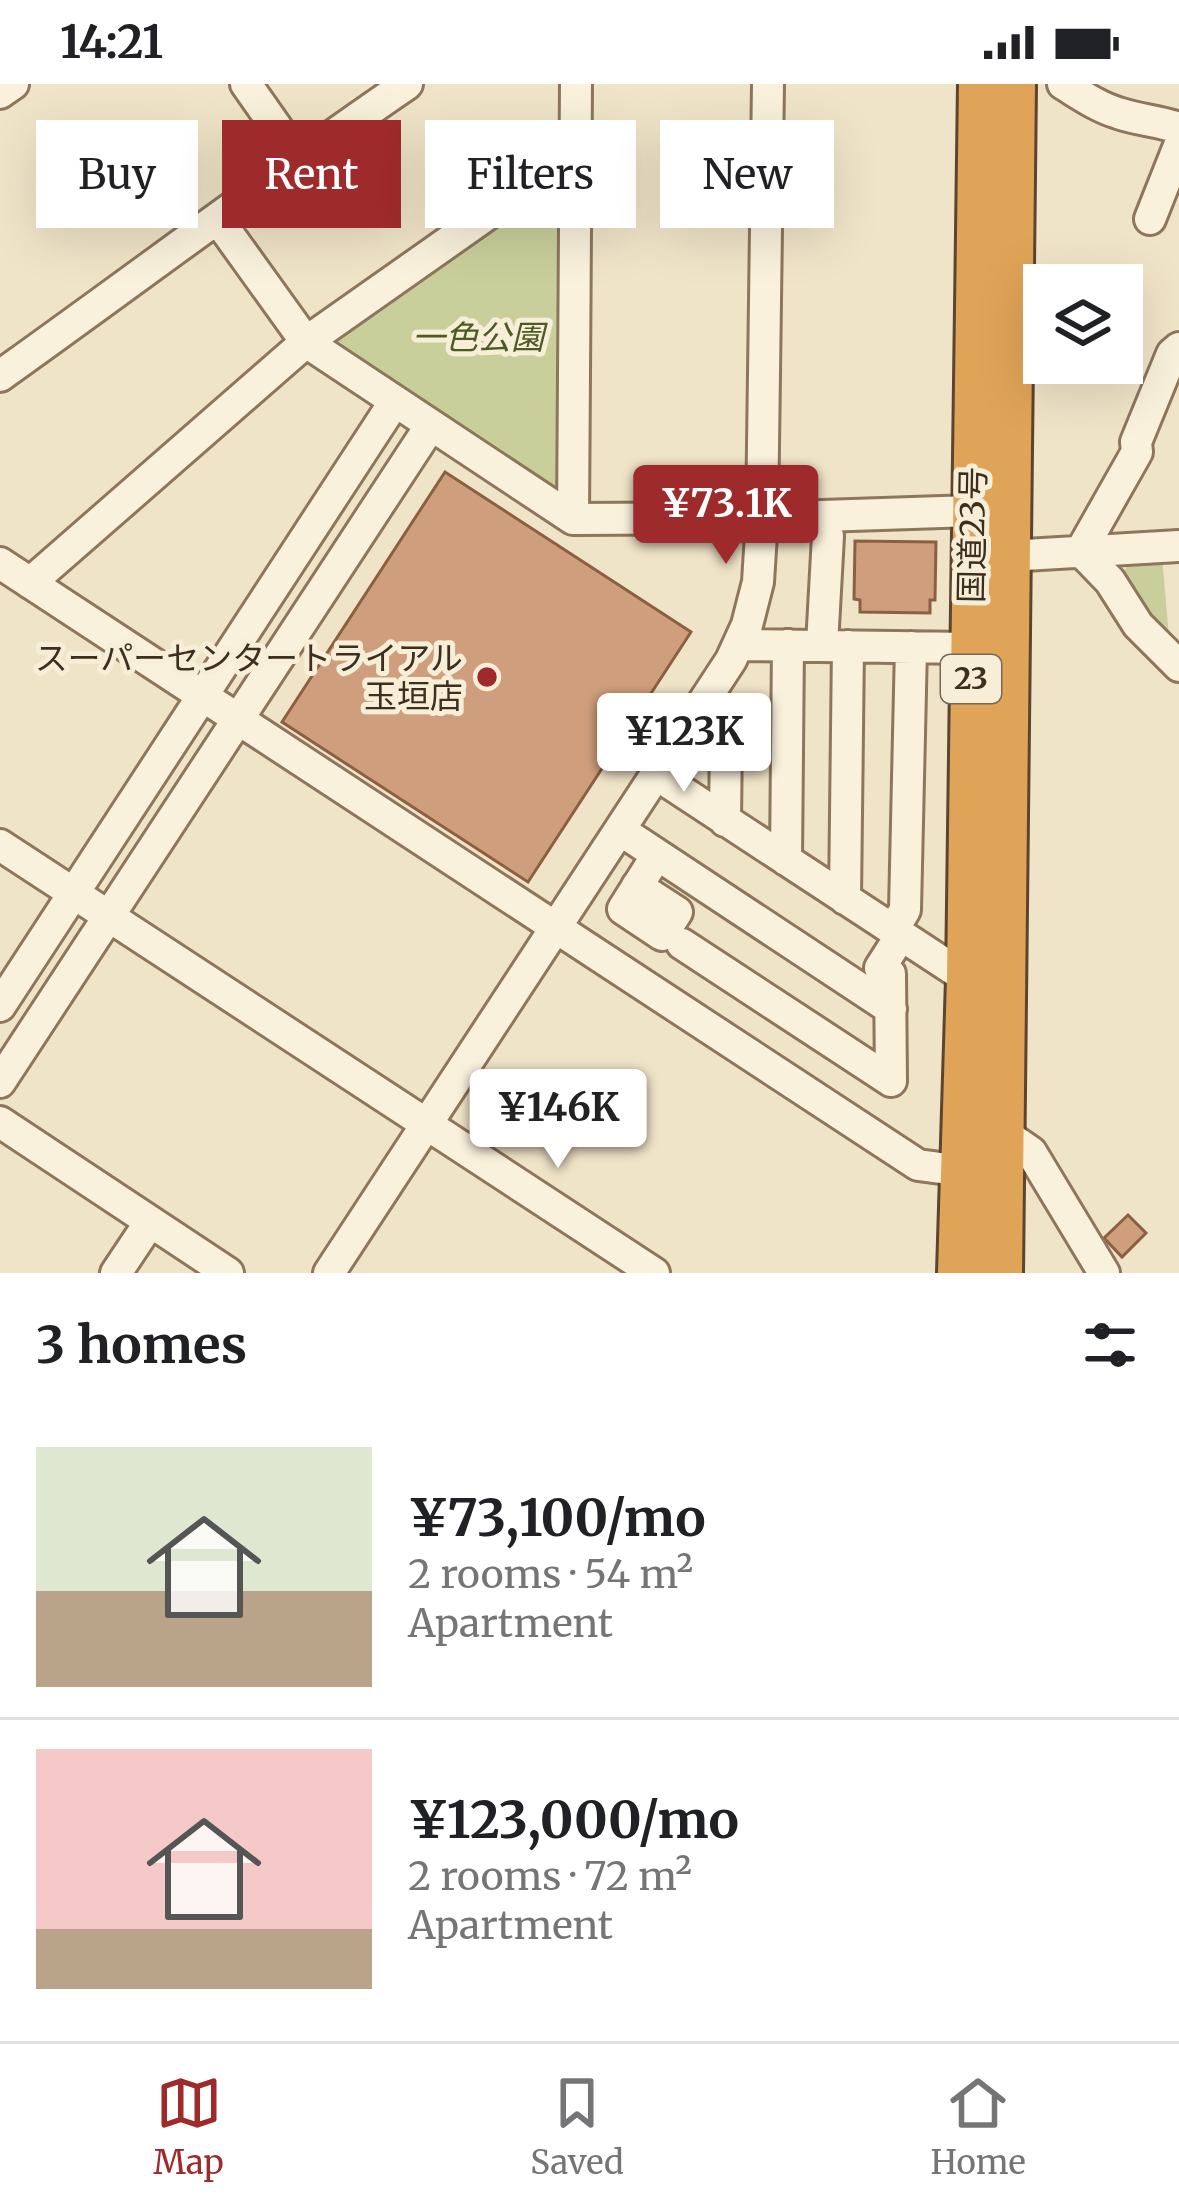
<!DOCTYPE html>
<html lang="en">
<head>
<meta charset="utf-8">
<style>
  :root { --surface:#fff; --page:#f6f6f6; --text:#202124; --muted:#757577; --line:#e0e0e0; --accent:#9e2a2b }
  body { margin:0; font-family:Merriweather,"Noto Sans JP",serif; background:var(--page); color:var(--text); height:100vh; display:flex; flex-direction:column; font-size:45px; white-space:nowrap }
  * { box-sizing:border-box; margin:0 }
  p { font-size:39px; color:var(--muted) }
  .icon { flex:none; width:66px; height:66px; fill:none; stroke:currentColor; stroke-width:2; stroke-linecap:round; stroke-linejoin:round }
  .map { position:relative; height:1189px; overflow:hidden }
  .sheet { display:flex; flex-direction:column; background:var(--surface); flex:1 }
  .sheet>* { flex:none }
  .guide { position:absolute; left:36px; top:36px; width:1107px; height:108px; display:flex; gap:24px }
  .tools { position:absolute; left:1023px; top:180px; display:grid; gap:24px }
  .tools a { display:grid; place-items:center; width:120px; height:120px; border-radius:0px; background:var(--surface); box-shadow:0 12px 48px #0002; font-size:60px }
  .price { position:absolute; translate:-50% -102px; padding:0 27px; border-radius:12px; background:#fff; color:#222; font-size:39px; line-height:78px; filter:drop-shadow(0 3px 6px #0008) }
  .price::after { content:''; position:absolute; left:50%; top:72px; width:36px; height:27px; margin-left:-18px; background:inherit; clip-path:polygon(0 0,100% 0,50% 100%) }
  .price.active { background:var(--accent); color:#fff }
  ul { padding:0; list-style:none }
  li { display:flex; align-items:center; gap:36px; height:300px; padding:0 36px }
  li+li { border-top:3px solid var(--line) }
  li span { display:grid; place-items:center; flex:none; width:336px; height:240px; border-radius:0px; color:#555 }
  li>.icon { margin-inline-start:auto }
  span .icon { width:144px; height:144px; fill:#fffc; stroke-width:1 }
  li b { font-size:51px }
  h2 { display:flex; justify-content:space-between; align-items:center; height:144px; padding:0 36px; font-size:51px }
  .pill { padding:0 42px; border-radius:0px; background:var(--surface); box-shadow:0 12px 48px #0002; font-size:42px; line-height:108px }
  .pill.active { background:var(--accent); color:#fff }
  .status { display:flex; justify-content:space-between; align-items:center; height:84px; padding:0 60px; background:var(--surface); direction:ltr }
  .status svg { height:33px; fill:currentColor }
  .tabs { display:flex; justify-content:space-around; align-items:center; height:168px; border-top:3px solid var(--line); background:var(--surface); font-size:33px; color:var(--muted) }
  .tabs a { display:grid; justify-items:center; gap:6px }
  .tabs .active { color:var(--accent) }
  .map>svg:first-child { display:block }
  .green { fill:#c9cf9b }
  .building { fill:#cf9f7d; stroke:#8d5f41; stroke-width:3 }
  .lines { fill:none; stroke-linecap:round; stroke-linejoin:round }
  .minor-casing { stroke:#8d765c; stroke-width:36 }
  .highway-casing { stroke:#5b4430; stroke-width:48 }
  .minor { stroke:#faf1dc; stroke-width:30 }
  .highway { stroke:#e0a458; stroke-width:42 }
  .poi-dot { fill:#9e2a2b; stroke:#f7eed8; stroke-width:4.5 }
  .labels { text-anchor:middle; stroke-width:10; stroke-linejoin:round; paint-order:stroke }
  .shield { fill:#f7eed8; stroke:#756857; stroke-width:3 }
  .shield-label { font-size:30px; font-weight:bold; fill:#3d2e20 }
  .park-label { font-size:33px; font-style:italic; fill:#4d5a26; stroke:#f7eed8 }
  .street-label { font-size:33px; fill:#3d2e20; stroke:#f7eed8 }
  .poi-label { font-size:33px; fill:#3d2e20; stroke:#f7eed8; text-anchor:end }
</style>
</head>
<body>
<div class="status"><b>14:21</b><svg viewBox="0 0 49 12"><path d="M0 12V9h3v3zM5 12V6h3v6zM10 12V3h3v9zM15 12V0h3v12zM26 1h20v11H26zM47 4h2v5h-2z"/></svg></div>
<div class="map">
<svg width="1179" height="1189" viewBox="0 0 1179 1189">
  <rect width="100%" height="100%" fill="#f0e4c8"/>
  <!-- green -->
  <path class="green" d="M557,91L568,96L565,400L552,410L332,259L333,249Z
    M1162,472L1169,553L1146,534L1121,492L1132,474Z"/>
  <!-- building -->
  <path class="building" d="M445,388L691,548L528,798L282,638Z
    M855,457L936,458L935,516H930V529L860,528V516L854,515Z
    M1128,1131L1146,1149L1122,1173L1104,1154Z"/>
  <g class="lines">
    <defs>
      <path id="minor" d="M246,0L298,74
        M1063,0C1081,11 1098,23 1118,29C1138,36 1159,37 1179,44
        M0,9L13,0
        M1150,135L1179,62
        M219,137L306,258L573,435L762,434L972,427
        M0,292C136,195 269,94 407,0
        M573,435L576,0
        M1081,467L1137,368L1136,358L1172,270L1179,264
        M1081,467L1110,497L1138,541L1179,582
        M1008,472L1179,462
        M0,479L918,1081L963,1087
        M30,499L306,258L576,68
        M739,561L971,564
        M822,561L828,452
        M657,691L968,895
        M725,737L726,653
        M620,746L891,925
        M0,761L654,1189
        M786,776L788,561
        M637,802L677,828L662,851L623,825L657,771
        M845,815L848,562
        M893,846L905,826L911,563
        M682,860L891,997
        M0,922L395,317
        M891,997L890,890L880,884L901,851
        M0,998L431,341
        M0,1038L228,1189
        M1002,1048L1031,1068L1104,1189
        M116,1189L150,1138
        M329,1189L731,576L747,541L758,498L762,434L768,0"/>
      <path id="highway" d="M959,1189L968,895L980,0
        M1001,1189L1014,0"/>
    </defs>
    <!-- minor casing -->
    <use href="#minor" class="minor-casing"/>
    <!-- highway casing -->
    <use href="#highway" class="highway-casing"/>
    <!-- minor -->
    <use href="#minor" class="minor"/>
    <!-- highway -->
    <use href="#highway" class="highway"/>
  </g>
  <!-- markers -->
  <circle class="poi-dot" cx="487" cy="593" r="12"/>
  <g class="labels">
    <!-- shield labels -->
    <rect class="shield" x="941" y="571" width="60" height="48" rx="9"/>
    <g class="shield-label">
      <text x="971" y="605">23</text>
    </g>
    <!-- park labels -->
    <g class="park-label">
      <text x="478" y="265">一色公園</text>
    </g>
    <!-- street labels -->
    <g class="street-label">
      <text transform="translate(972 451) rotate(-89)" y="12">国道23号</text>
    </g>
    <!-- poi labels -->
    <g class="poi-label">
      <text x="463" y="586">スーパーセンタートライアル<tspan x="463" dy="38">玉垣店</tspan></text>
    </g>
  </g>
</svg>
<div class="tools">
<a><svg class="icon" aria-label="layers" viewBox="0 0 24 24"><path d="M12 4l9 5-9 5-9-5zM3 14l9 5 9-5"/></svg></a>
</div>
<b class="price active" style="left:726px;top:483px">¥73.1K</b>
<b class="price" style="left:684px;top:711px">¥123K</b>
<b class="price" style="left:558px;top:1087px">¥146K</b>
<div class="guide">
<a class="pill">Buy</a>
<a class="pill active">Rent</a>
<a class="pill">Filters</a>
<a class="pill">New</a>
</div>
</div>
<section class="sheet">
<h2>3 homes<svg class="icon" aria-label="filters" viewBox="0 0 24 24"><path d="M4 7h16M4 17h16"/><circle cx="9" cy="7" r="2"/><circle cx="15" cy="17" r="2"/></svg></h2>
<ul>
<li><span style="background:linear-gradient(#dfe7d0 60%,#b9a48a 0)"><svg class="icon" aria-label="home" viewBox="0 0 24 24"><path d="M3 11l9-7 9 7M6 9v11h12V9"/></svg></span><div><b>¥73,100/mo</b><p>2 rooms · 54 m²</p><p>Apartment</p></div></li>
<li><span style="background:linear-gradient(#f6c9c9 75%,#b9a48a 0)"><svg class="icon" aria-label="home" viewBox="0 0 24 24"><path d="M3 11l9-7 9 7M6 9v11h12V9"/></svg></span><div><b>¥123,000/mo</b><p>2 rooms · 72 m²</p><p>Apartment</p></div></li>
</ul>
</section>
<nav class="tabs">
<a class="active"><svg class="icon" aria-label="map" viewBox="0 0 24 24"><path d="M3 6l6-2 6 2 6-2v14l-6 2-6-2-6 2zM9 4v14M15 6v14"/></svg>Map</a>
<a><svg class="icon" aria-label="saved" viewBox="0 0 24 24"><path d="M7 4h10v16l-5-4-5 4z"/></svg>Saved</a>
<a><svg class="icon" aria-label="home" viewBox="0 0 24 24"><path d="M3 11l9-7 9 7M6 9v11h12V9"/></svg>Home</a>
</nav>
</body>
</html>
